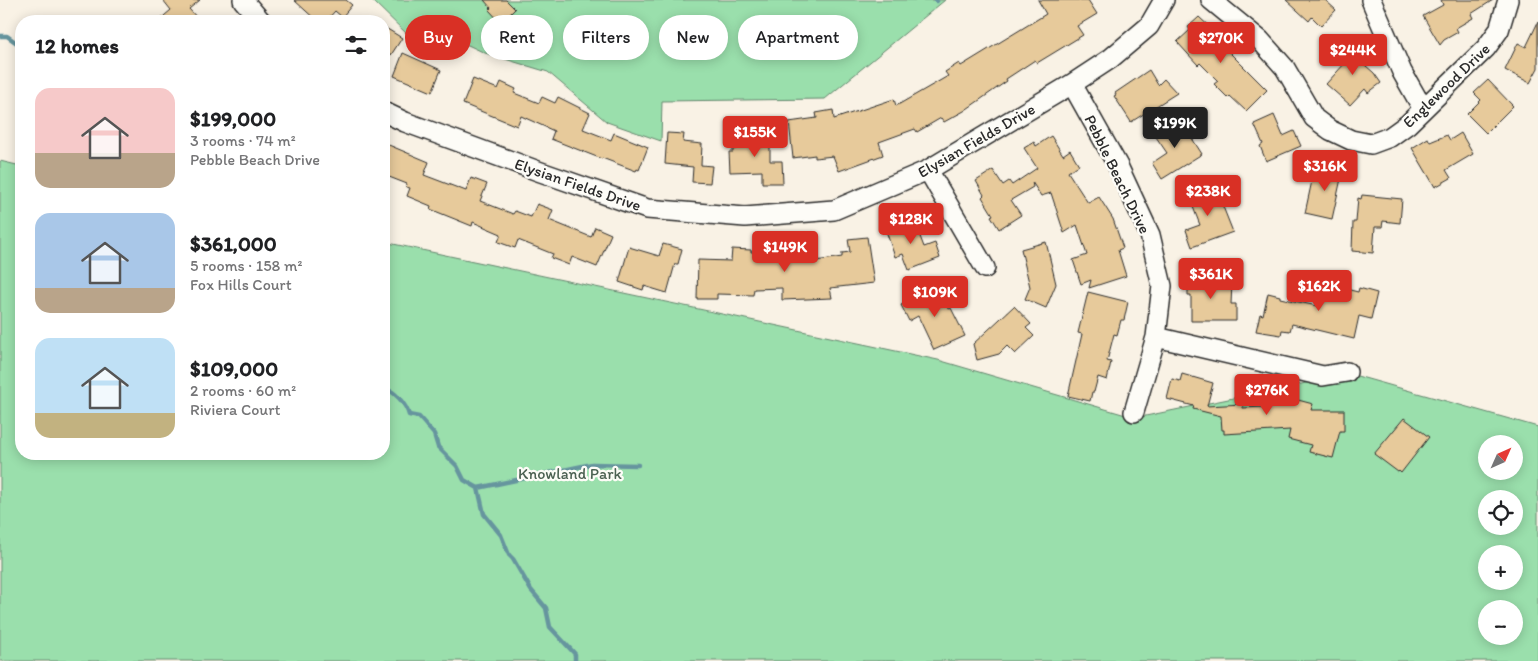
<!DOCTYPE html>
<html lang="en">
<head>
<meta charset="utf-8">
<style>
  :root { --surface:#fff; --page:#f2f2f2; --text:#202124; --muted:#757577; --accent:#d93025 }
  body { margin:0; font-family:Itim,sans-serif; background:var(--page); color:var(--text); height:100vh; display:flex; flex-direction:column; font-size:19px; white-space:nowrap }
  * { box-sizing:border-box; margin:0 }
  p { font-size:16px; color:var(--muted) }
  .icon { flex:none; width:28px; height:28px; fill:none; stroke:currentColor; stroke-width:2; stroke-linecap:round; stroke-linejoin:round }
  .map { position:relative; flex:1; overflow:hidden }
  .side { position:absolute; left:15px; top:15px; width:375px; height:445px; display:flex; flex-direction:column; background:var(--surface); border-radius:20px; box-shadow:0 2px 12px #0003 }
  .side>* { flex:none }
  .top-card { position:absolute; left:405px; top:15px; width:475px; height:45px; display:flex; gap:10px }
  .needle { width:32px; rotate:45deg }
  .tools { position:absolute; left:1478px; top:435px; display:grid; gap:10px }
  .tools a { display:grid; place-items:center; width:45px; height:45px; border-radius:50%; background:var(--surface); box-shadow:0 2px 12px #0003; font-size:25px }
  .price { position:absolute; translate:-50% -42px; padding:0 11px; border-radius:5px; background:var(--accent); color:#fff; font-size:16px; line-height:32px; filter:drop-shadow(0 1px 2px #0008) }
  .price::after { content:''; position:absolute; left:50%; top:30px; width:15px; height:11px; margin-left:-8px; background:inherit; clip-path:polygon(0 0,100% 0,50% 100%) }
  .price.selected { background:#222; color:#fff }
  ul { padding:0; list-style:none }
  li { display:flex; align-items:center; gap:15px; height:125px; padding:0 20px }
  li span { display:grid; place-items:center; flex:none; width:140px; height:100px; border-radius:15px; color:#555 }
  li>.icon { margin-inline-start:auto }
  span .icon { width:60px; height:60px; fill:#fffc; stroke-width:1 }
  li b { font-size:21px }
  h2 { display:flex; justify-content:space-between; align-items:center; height:60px; padding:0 20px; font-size:21px }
  .chip { padding:0 18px; border-radius:22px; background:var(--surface); box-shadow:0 2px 12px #0003; font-size:18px; line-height:45px }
  .chip.selected { background:var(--accent); color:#fff }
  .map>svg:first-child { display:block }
  .green { fill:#9adfac; stroke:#62856c; fill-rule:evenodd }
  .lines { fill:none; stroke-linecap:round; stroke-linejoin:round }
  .stream { stroke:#66959e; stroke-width:4.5 }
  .building { fill:#e7ca9b; stroke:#2b2b2b }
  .minor-casing { stroke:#2b2b2b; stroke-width:22 }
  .minor { stroke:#fdfcf7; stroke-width:19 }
  .labels { text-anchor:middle; stroke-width:4.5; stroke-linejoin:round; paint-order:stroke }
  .street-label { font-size:16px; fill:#2b2b2b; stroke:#fdfcf7 }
  .park-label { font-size:16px; fill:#4c6152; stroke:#fdfcf7 }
</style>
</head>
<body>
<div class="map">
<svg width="1538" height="661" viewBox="0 0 1538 661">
  <rect width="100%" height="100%" fill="#f9f2e5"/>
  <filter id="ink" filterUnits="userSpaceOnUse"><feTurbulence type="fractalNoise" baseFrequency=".02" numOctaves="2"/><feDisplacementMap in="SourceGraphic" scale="10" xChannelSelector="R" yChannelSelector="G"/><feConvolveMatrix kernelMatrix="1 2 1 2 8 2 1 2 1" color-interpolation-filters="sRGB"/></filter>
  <g filter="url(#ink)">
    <!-- green -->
    <path class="green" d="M372,0H945L825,99L662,101L661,141L607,122L548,72L485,53L453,38L409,36Z
      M0,161L21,166V454H384V242L938,360L1136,418L1350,374L1538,427V661H0ZM1486,444H1514V471H1486ZM1486,499H1514V526H1486ZM1486,554H1514V581H1486ZM1486,609H1514V636H1486Z"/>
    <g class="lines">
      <!-- stream -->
      <path class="stream" d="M936,0L937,1
        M0,36H7L21,46
        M384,389C395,390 406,405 409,415L419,417L434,434L438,447L457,466L464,480L478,488
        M478,488L484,514L501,535L509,555L513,559L531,590L546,608L550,627L575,654V661
        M478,488L592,464L638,465"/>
    </g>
    <!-- building -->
    <path class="building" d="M163,0H200L189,9L200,21H158L171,10Z
      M294,0H346L352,5L342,17L335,11L326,21H317Z
      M484,0H506L515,9L501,23L489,10L491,8Z
      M1038,0H1088L1097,14L1077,26L1083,35L1037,63L1035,60L1006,79L1007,81L964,111L944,122L941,118L917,132L915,129L879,142L883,155L839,171L833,156L815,158V155L793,158L789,122L817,118L816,113L833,110L834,119L894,99L896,106L948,76L945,72L959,63L961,66L1046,14Z
      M1286,0H1325L1336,10L1321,26L1312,17L1309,21Z
      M1441,0H1493L1471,14L1473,18L1456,28L1458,32L1444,40L1440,45L1423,16L1443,5Z
      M1199,17L1227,43L1223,46L1267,90L1246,111L1230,96L1228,98L1214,84L1218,81L1200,63L1198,65L1177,42L1190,30L1188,27Z
      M1538,22V68L1530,83L1505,70L1518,43L1526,47Z
      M384,27L402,38L391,55L384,51Z
      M1349,41L1361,52L1356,57L1374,73L1381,83L1368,93L1365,89L1350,105L1326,84L1346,62L1337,54Z
      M403,53L441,70L432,92L394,76Z
      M1149,70L1158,85L1164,79L1177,93L1131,122L1114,96L1116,95L1115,93Z
      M473,79L498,89L501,82L516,89L514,93L539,103L542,97L555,103L558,97L590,113L583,129L611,140L614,133L648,147L639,170L637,169L636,171L602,158V159L551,139L554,131L521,116L517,126L463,104Z
      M1488,80L1513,106L1486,133L1467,114L1481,100L1474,93Z
      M1274,115L1283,136L1294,131L1301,146L1266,161L1260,146L1263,144L1254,124Z
      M1179,118L1202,154L1162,179L1152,163L1167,153L1154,134Z
      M738,128H752V142L770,141V161H782L783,183H762V171L730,172L729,152H733V149H736V146H738Z
      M667,133L684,134L683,142L702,144L701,165L712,166L710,183L692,182L693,167L665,164Z
      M1461,133L1473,154L1446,170L1451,178L1435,187L1412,148L1428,138L1430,142L1447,135L1450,140Z
      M1051,136L1063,155L1070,150L1079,165L1068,172L1088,203L1099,197L1113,219L1123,248L1118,250L1126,276L1089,288L1091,280L1081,284L1073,260L1087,255L1077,225L1064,233L1051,193L1041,196L1032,182L1033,187L1011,200L1021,215L999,229L991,216L993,215L982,197L984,195L976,181L993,170L1003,185L1009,181L1012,185L1037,168L1024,148L1034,142L1036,146Z
      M384,143L429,162L424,175L466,191L471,178L487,184L480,201L513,214L515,211L531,217L537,204L553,210L549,220L591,237L595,227L611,234L597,267L572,257L569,265L551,258L553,254L518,240L515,248L498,242L501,234L473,222L472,226L430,209L431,206L407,196L410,188L406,187L407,184L384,175Z
      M1327,162L1344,165L1332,219L1305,213L1313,176L1323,179Z
      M1214,184L1233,232L1192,247L1186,230L1200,225L1188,194Z
      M1362,195L1402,199L1400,223L1383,221L1382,227H1375L1373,253L1352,251L1353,222H1356L1358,198L1361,199Z
      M913,218L924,247L935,243L940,258L909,270L903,254L895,257L885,228Z
      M867,237L874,283L830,288L832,298L782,300V288L754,289L753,295L717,294V299H697L698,260L731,261L732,249L751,250V252L782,251V256L809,254V262L842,257V253L850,252L848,239Z
      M1046,242L1056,284L1046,308L1025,299L1030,287L1021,249Z
      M663,244L682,249L678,264H675L667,293L644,286L643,290L619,282L629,247L659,256Z
      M1192,278H1222V283H1232L1231,304H1236V321H1191V295H1188V283L1191,282Z
      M1334,286L1358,292L1359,288L1377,293L1371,319L1359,316L1354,339L1292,324L1290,331L1282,330L1281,335L1256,331L1260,314L1263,315L1268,293L1280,296V298L1317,306L1322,287L1333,289Z
      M938,287L949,309L951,308L965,336L934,350L918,316L909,321L901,305Z
      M1088,292L1128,302L1124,320H1121L1117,335L1114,334L1107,361L1111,362L1107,380L1098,377L1094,392H1092L1090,401L1068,396L1082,334L1078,333Z
      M1014,306L1031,324L1026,328L1034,336L1015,354L1007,346L999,354L977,360L973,344Z
      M1182,374L1213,383L1207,406L1243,404V408L1264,407L1267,394L1297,402L1298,400L1313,404L1311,410H1344V431H1340L1333,458L1309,452L1311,445L1288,439L1290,430L1224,434V430H1222L1221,416L1193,409L1194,406L1167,399L1172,379L1180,381Z
      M1404,418L1429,437L1401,473L1399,471L1398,472L1374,454Z"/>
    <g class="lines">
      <defs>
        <path id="minor" d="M243,0L261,21
          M1211,0L1260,40L1285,68L1314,118L1330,130L1351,140L1371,144L1390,137L1408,124L1486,48L1499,30L1508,0
          M1371,0L1402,72L1423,109
          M1072,84L1118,166L1150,235L1162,286L1156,337L1134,412
          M384,112L405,122L538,171L647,209L745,217L834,210L928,170L1072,84L1110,59L1149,26L1164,0
          M928,170L985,268
          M1156,337L1323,376L1347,372"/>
      </defs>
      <!-- minor casing -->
      <use href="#minor" class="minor-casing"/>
      <!-- minor -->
      <use href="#minor" class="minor"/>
    </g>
  </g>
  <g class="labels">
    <!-- street labels -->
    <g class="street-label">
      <text transform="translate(1446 85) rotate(-44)" y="6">Englewood Drive</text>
      <text transform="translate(976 140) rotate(-30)" y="6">Elysian Fields Drive</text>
      <text transform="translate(1118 174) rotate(64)" y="6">Pebble Beach Drive</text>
      <text transform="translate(578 184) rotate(19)" y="6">Elysian Fields Drive</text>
    </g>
    <!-- park labels -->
    <g class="park-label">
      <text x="570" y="479">Knowland Park</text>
    </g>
  </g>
</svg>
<div class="tools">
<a><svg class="needle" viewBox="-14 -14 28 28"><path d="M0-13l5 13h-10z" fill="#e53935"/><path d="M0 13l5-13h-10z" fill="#757577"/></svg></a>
<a><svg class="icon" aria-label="locate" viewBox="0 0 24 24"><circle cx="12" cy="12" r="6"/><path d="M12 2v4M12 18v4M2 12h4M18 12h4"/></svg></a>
<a>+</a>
<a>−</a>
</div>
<b class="price" style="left:1221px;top:64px">$270K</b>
<b class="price" style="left:1353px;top:76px">$244K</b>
<b class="price selected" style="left:1175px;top:149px">$199K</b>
<b class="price" style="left:755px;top:158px">$155K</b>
<b class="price" style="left:1325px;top:192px">$316K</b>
<b class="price" style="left:1208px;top:217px">$238K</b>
<b class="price" style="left:911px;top:245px">$128K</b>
<b class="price" style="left:785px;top:273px">$149K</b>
<b class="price" style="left:1211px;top:300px">$361K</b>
<b class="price" style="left:1319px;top:312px">$162K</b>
<b class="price" style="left:935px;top:318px">$109K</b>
<b class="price" style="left:1267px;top:416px">$276K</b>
<div class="top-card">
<a class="chip selected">Buy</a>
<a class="chip">Rent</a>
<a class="chip">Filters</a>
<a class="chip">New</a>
<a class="chip">Apartment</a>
</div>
<section class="side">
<h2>12 homes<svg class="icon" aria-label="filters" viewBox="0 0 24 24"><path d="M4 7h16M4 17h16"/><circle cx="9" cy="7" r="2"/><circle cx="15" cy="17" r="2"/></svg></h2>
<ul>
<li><span style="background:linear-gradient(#f6c9c9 65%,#b9a48a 0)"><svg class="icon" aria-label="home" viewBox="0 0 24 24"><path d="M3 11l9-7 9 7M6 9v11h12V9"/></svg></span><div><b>$199,000</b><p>3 rooms · 74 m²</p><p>Pebble Beach Drive</p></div></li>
<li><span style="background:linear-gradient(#a9c7e8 75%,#b9a48a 0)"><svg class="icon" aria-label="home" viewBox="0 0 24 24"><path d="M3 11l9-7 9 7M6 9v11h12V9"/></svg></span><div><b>$361,000</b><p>5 rooms · 158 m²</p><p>Fox Hills Court</p></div></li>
<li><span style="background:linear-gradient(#bfe0f5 75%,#c2b280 0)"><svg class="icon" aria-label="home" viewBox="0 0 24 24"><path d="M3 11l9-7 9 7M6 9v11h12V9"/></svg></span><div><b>$109,000</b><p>2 rooms · 60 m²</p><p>Riviera Court</p></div></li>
</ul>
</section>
</div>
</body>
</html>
